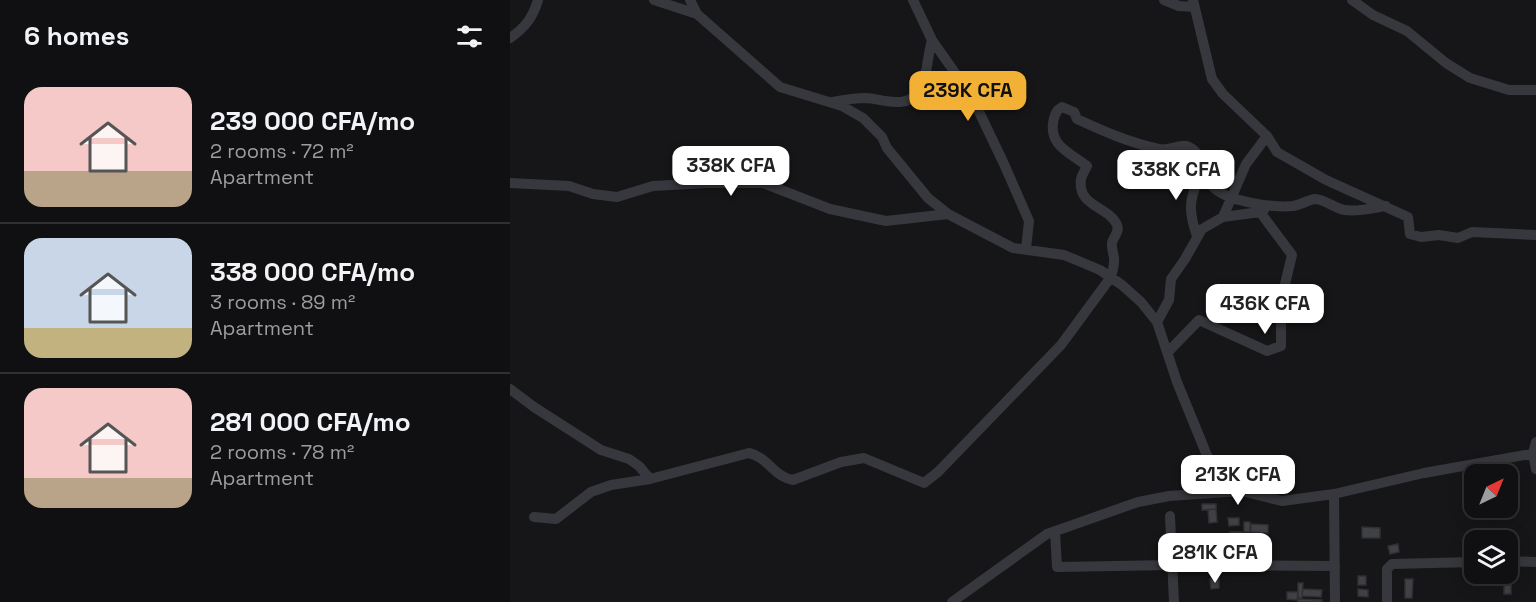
<!DOCTYPE html>
<html lang="en">
<head>
<meta charset="utf-8">
<style>
  :root { --surface:#101012; --page:#19191b; --text:#f1f3f6; --muted:#9c9d9f; --line:#303032; --accent:#f2b134 }
  body { margin:0; font-family:"Space Grotesk",sans-serif; background:var(--page); color:var(--text); height:100vh; display:flex; flex-direction:column; font-size:22px; white-space:nowrap }
  * { box-sizing:border-box; margin:0 }
  p { font-size:20px; color:var(--muted) }
  .icon { flex:none; width:33px; height:33px; fill:none; stroke:currentColor; stroke-width:2; stroke-linecap:round; stroke-linejoin:round }
  .map { position:relative; flex:1; overflow:hidden }
  .drawer { display:flex; flex-direction:column; background:var(--surface); width:510px }
  .drawer>* { flex:none }
  .needle { width:39px; rotate:43deg }
  .controls { position:absolute; left:954px; top:464px; display:grid; gap:12px }
  .controls a { display:grid; place-items:center; width:54px; height:54px; border-radius:12px; background:var(--surface); box-shadow:0 3px 15px #0003,0 0 0 2px var(--line); font-size:30px }
  .price { position:absolute; translate:-50% -51px; padding:0 14px; border-radius:12px; background:#fff; color:#222; font-size:20px; line-height:39px; filter:drop-shadow(0 2px 3px #0008) }
  .price::after { content:''; position:absolute; left:50%; top:36px; width:18px; height:14px; margin-left:-9px; background:inherit; clip-path:polygon(0 0,100% 0,50% 100%) }
  .price.selected { background:var(--accent); color:#111 }
  ul { padding:0; list-style:none }
  li { display:flex; align-items:center; gap:18px; height:150px; padding:0 24px }
  li+li { border-top:2px solid var(--line) }
  li span { display:grid; place-items:center; flex:none; width:168px; height:120px; border-radius:18px; color:#555 }
  li>.icon { margin-inline-start:auto }
  span .icon { width:72px; height:72px; fill:#fffc; stroke-width:1 }
  li b { font-size:26px }
  h2 { display:flex; justify-content:space-between; align-items:center; height:72px; padding:0 24px; font-size:26px }
  main { display:flex; flex:1; min-height:0 }
  .map>svg:first-child { display:block }
  .building { fill:#404145; stroke:#303034; stroke-width:1.5 }
  .lines { fill:none; stroke-linecap:round; stroke-linejoin:round }
  .minor { stroke:#37383d; stroke-width:10 }
</style>
</head>
<body>
<main>
<section class="drawer">
<h2>6 homes<svg class="icon" aria-label="filters" viewBox="0 0 24 24"><path d="M4 7h16M4 17h16"/><circle cx="9" cy="7" r="2"/><circle cx="15" cy="17" r="2"/></svg></h2>
<ul>
<li><span style="background:linear-gradient(#f6c9c9 70%,#b9a48a 0)"><svg class="icon" aria-label="home" viewBox="0 0 24 24"><path d="M3 11l9-7 9 7M6 9v11h12V9"/></svg></span><div><b>239 000 CFA/mo</b><p>2 rooms · 72 m²</p><p>Apartment</p></div></li>
<li><span style="background:linear-gradient(#c9d6e8 75%,#c2b280 0)"><svg class="icon" aria-label="home" viewBox="0 0 24 24"><path d="M3 11l9-7 9 7M6 9v11h12V9"/></svg></span><div><b>338 000 CFA/mo</b><p>3 rooms · 89 m²</p><p>Apartment</p></div></li>
<li><span style="background:linear-gradient(#f6c9c9 75%,#b9a48a 0)"><svg class="icon" aria-label="home" viewBox="0 0 24 24"><path d="M3 11l9-7 9 7M6 9v11h12V9"/></svg></span><div><b>281 000 CFA/mo</b><p>2 rooms · 78 m²</p><p>Apartment</p></div></li>
</ul>
</section>
<div class="map">
<svg width="1026" height="602" viewBox="0 0 1026 602">
  <rect width="100%" height="100%" fill="#161618"/>
  <!-- building -->
  <path class="building" d="M692,504H706V509L692,510Z
    M706,509L707,522L699,523L698,510Z
    M718,518H729V525L719,526Z
    M734,522H740V532H734Z
    M741,524L758,525V533L741,532Z
    M852,527L870,528V538H852Z
    M720,532H732V541H720Z
    M724,543H732L733,551H724Z
    M888,544L889,552L880,554L878,546Z
    M848,576H856V585H848Z
    M700,579H709V588L701,589Z
    M895,579H903L902,598H895Z
    M788,583H793L792,598H788Z
    M994,585H1001V594H994Z
    M793,589L812,590L811,597L792,596Z
    M848,589L858,590V597L848,596Z
    M777,592H788L787,600L777,599Z
    M788,599L812,600V602H788Z"/>
  <g class="lines">
    <!-- minor -->
    <path class="minor" d="M144,0L187,14
      M180,0L187,14L270,87L332,106L353,118L372,137L377,148L418,198L438,214L503,248L554,255L590,270L612,285L631,302L647,322L667,382L696,453L717,492
      M403,0L422,40L462,97L494,164L519,221L516,249
      M654,0L669,6L684,7
      M683,0L702,79L713,94L757,136L767,152L816,180L898,217L900,234L911,237L929,235L948,238L962,232L1026,235
      M842,0L863,15L897,31L936,63L960,78L999,90H1026
      M0,38C15,28 23,17 28,0
      M323,102C333,100 345,98 356,98C373,99 397,110 409,91C418,76 417,57 422,40
      M0,183L59,186L83,194L107,197L143,186L197,183H253L320,209L376,221L438,214
      M713,217L750,212L754,210
      M687,236C676,206 681,196 693,168
      M647,322L659,300L661,279L675,259L692,229L713,217L736,164L757,136
      M658,352L689,320L757,351L771,346V301L782,255L750,212
      M0,389L24,407L91,450L119,459L129,466L140,479
      M1026,442L1023,453L1026,469
      M824,494L825,602
      M660,516L664,602
      M24,517L46,519L81,492L101,485L140,479L239,453C258,457 264,477 283,480L331,462L354,458L414,483L428,472L551,345L601,277C602,272 604,267 604,262C605,256 601,250 602,243C603,237 610,232 607,225C599,206 567,207 571,179C572,174 575,171 577,166C559,152 537,145 544,118C546,112 547,110 552,107L564,112L567,119C593,131 620,143 649,149C659,151 672,143 679,147C696,154 691,180 708,191C723,202 765,208 783,206C790,205 798,200 805,199C815,199 825,209 835,210C848,212 863,208 876,206
      M545,531L547,567L663,565L825,566
      M998,561L1026,562
      M442,602L537,534L628,502L659,496L732,491L772,501L824,494L914,473L1026,453
      M877,602V569L882,564L964,562"/>
  </g>
</svg>
<div class="controls">
<a><svg class="needle" viewBox="-14 -14 28 28"><path d="M0-13l5 13h-10z" fill="#e53935"/><path d="M0 13l5-13h-10z" fill="#9c9d9f"/></svg></a>
<a><svg class="icon" aria-label="layers" viewBox="0 0 24 24"><path d="M12 4l9 5-9 5-9-5zM3 14l9 5 9-5"/></svg></a>
</div>
<b class="price selected" style="left:458px;top:122px">239K CFA</b>
<b class="price" style="left:221px;top:197px">338K CFA</b>
<b class="price" style="left:666px;top:201px">338K CFA</b>
<b class="price" style="left:755px;top:335px">436K CFA</b>
<b class="price" style="left:728px;top:506px">213K CFA</b>
<b class="price" style="left:705px;top:584px">281K CFA</b>
</div>
</main>
</body>
</html>
